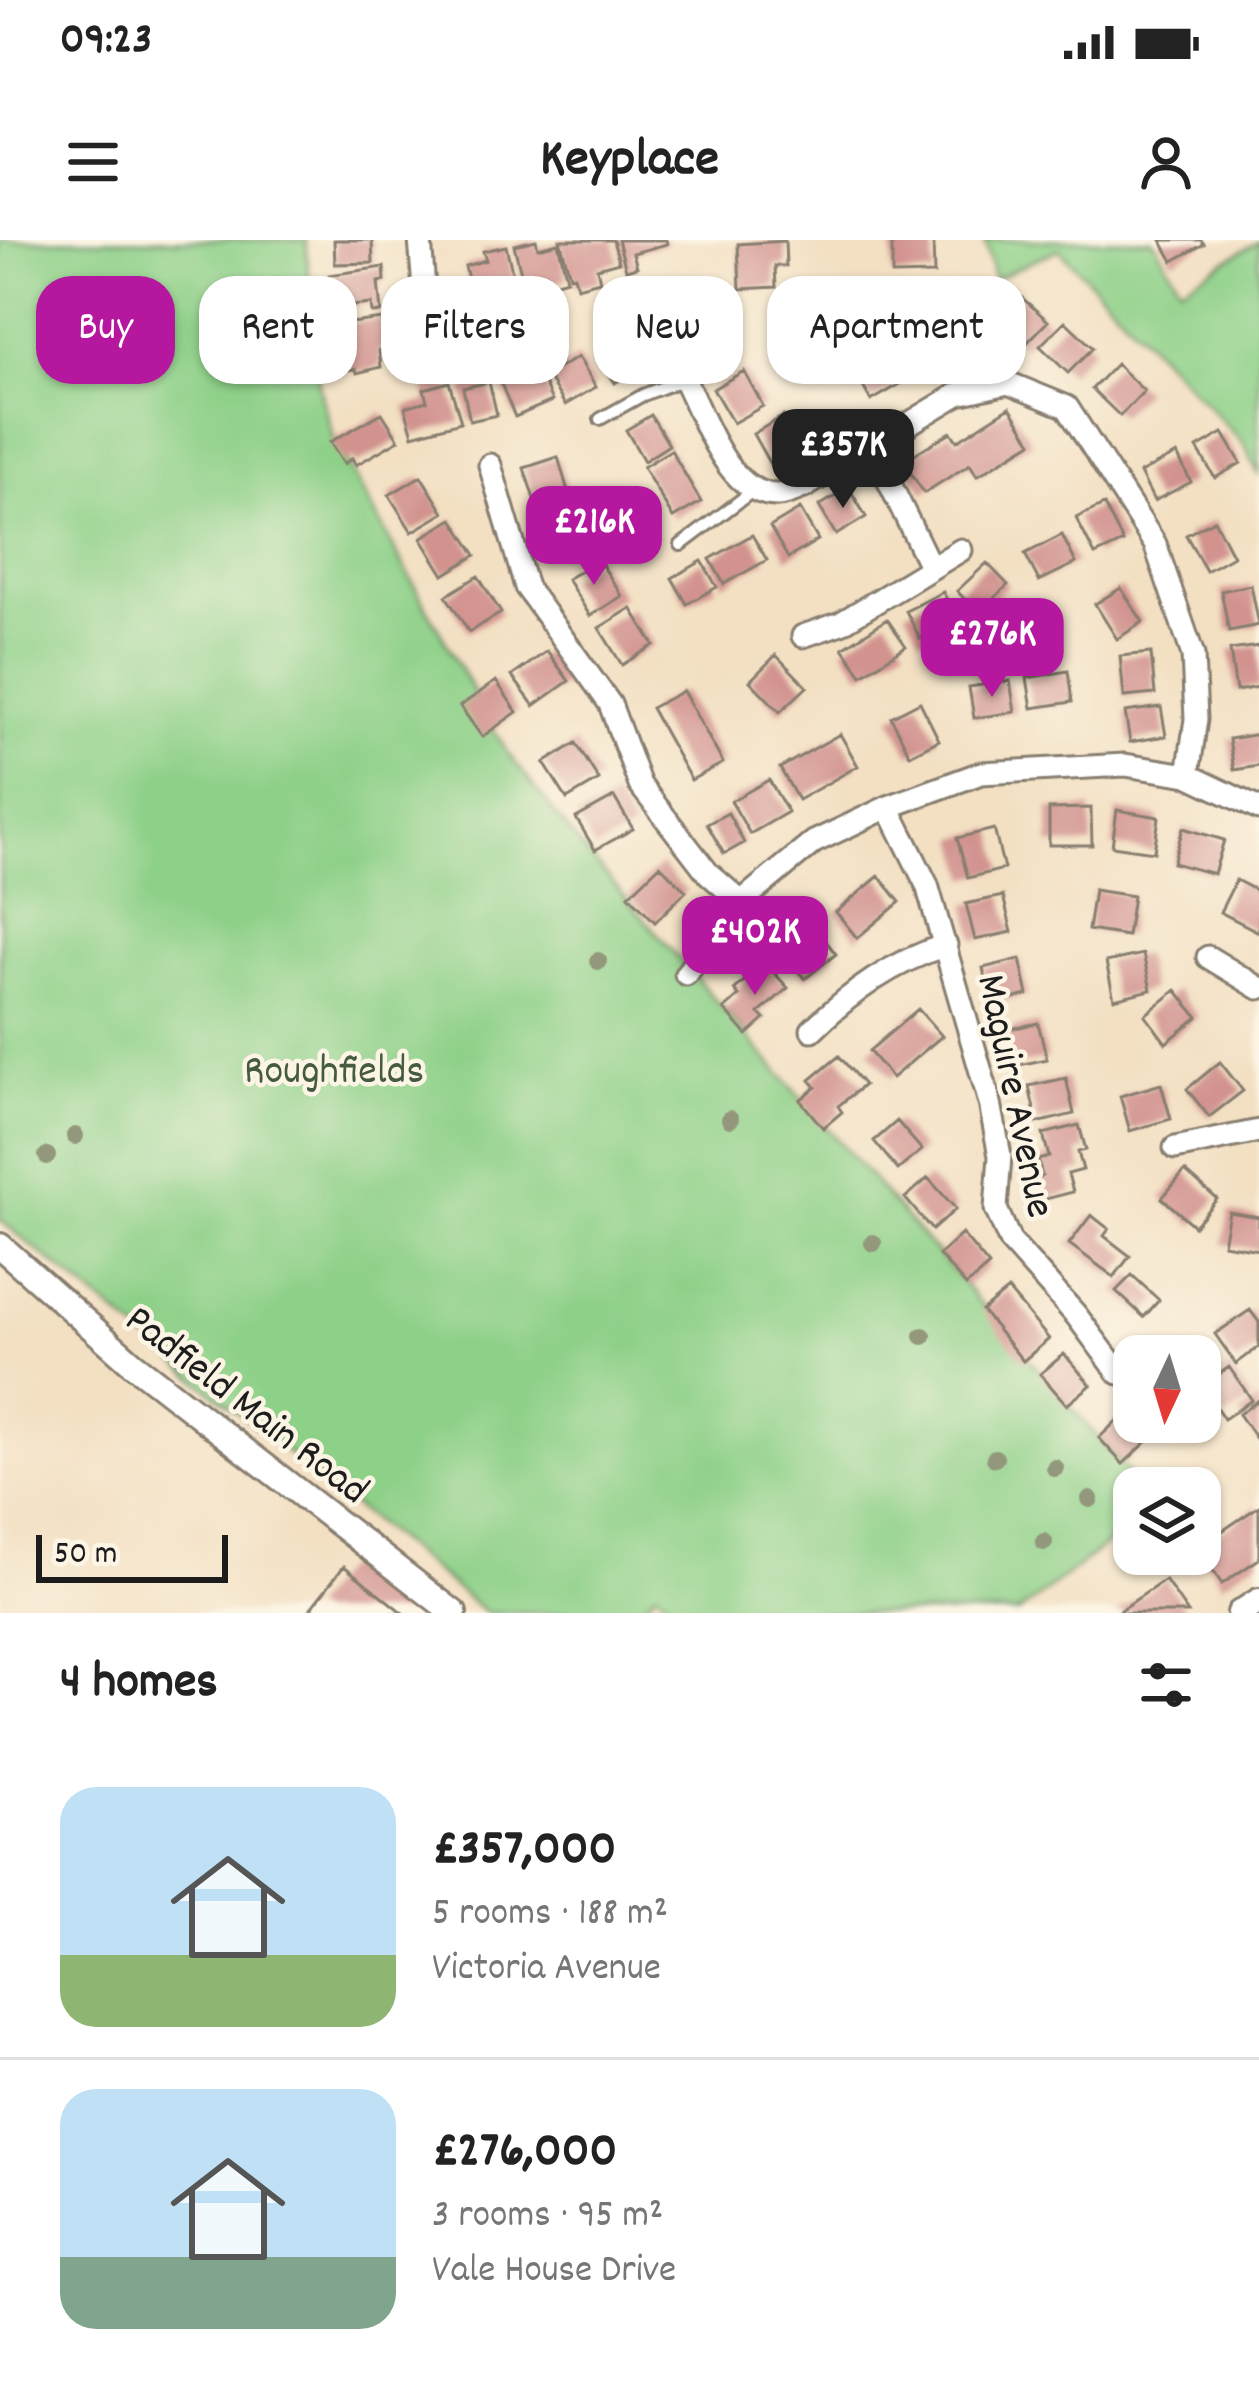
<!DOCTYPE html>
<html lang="en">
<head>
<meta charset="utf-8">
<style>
  :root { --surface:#fff; --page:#f2f2f2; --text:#222; --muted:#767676; --line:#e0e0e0; --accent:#b5179e }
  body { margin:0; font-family:Dekko,sans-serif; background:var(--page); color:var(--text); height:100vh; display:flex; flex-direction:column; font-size:45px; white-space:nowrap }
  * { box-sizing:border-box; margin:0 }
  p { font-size:39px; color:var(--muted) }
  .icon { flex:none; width:66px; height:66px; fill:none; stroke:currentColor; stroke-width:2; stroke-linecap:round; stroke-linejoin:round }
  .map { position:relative; height:1373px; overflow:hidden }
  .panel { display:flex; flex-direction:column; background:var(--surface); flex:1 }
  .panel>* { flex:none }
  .banner { position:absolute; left:36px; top:36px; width:1188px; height:108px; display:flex; gap:24px }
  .needle { width:78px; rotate:184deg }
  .controls { position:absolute; left:1113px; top:1095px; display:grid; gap:24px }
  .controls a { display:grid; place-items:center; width:108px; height:108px; border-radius:24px; background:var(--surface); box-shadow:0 3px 9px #0004; font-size:60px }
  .scale { position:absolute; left:36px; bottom:30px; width:192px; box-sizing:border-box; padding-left:12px; border:6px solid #1c1c1c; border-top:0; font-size:33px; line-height:42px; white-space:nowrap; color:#1c1c1c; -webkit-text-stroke:9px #fcf5e5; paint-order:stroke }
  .price { position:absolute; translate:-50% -102px; padding:0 27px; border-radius:24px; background:var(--accent); color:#fff; font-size:39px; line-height:78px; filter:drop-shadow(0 3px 6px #0008) }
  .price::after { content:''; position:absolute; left:50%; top:72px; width:36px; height:27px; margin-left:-18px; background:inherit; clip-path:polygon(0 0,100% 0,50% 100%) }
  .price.on { background:#222; color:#fff }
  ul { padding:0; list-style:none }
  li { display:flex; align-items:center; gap:36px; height:300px; padding:0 60px }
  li+li { border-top:3px solid var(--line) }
  li span { display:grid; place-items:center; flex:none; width:336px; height:240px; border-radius:36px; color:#555 }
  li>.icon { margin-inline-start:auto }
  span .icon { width:144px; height:144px; fill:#fffc; stroke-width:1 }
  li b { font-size:51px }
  h2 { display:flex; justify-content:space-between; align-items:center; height:144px; padding:0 60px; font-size:51px }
  .pill { padding:0 42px; border-radius:36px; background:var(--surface); box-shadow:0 3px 9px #0004; font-size:42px; line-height:108px }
  .pill.on { background:var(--accent); color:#fff }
  .status { display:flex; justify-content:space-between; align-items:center; height:84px; padding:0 60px; background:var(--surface); direction:ltr }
  .status svg { height:33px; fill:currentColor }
  header { display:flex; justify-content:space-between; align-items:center; height:156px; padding:0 60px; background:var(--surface); font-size:54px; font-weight:700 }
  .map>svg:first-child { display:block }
  .green { fill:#8dd088; stroke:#547652; stroke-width:3 }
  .building { fill:#d2938f }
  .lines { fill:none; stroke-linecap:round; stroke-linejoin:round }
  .service-casing { stroke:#887e70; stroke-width:16 }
  .minor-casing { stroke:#887e70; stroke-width:27 }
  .tertiary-casing { stroke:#887e70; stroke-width:30 }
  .service { stroke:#fff; stroke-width:10 }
  .minor { stroke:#fff; stroke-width:21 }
  .tertiary { stroke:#fff; stroke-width:24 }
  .tree { fill:#93977c }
  .labels { text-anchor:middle; stroke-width:9; stroke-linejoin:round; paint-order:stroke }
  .park-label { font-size:42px; fill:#445b42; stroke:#fcf5e5 }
  .street-label { font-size:42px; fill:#1c1c1c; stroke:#fcf5e5 }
</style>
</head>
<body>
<div class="status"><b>09:23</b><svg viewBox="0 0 49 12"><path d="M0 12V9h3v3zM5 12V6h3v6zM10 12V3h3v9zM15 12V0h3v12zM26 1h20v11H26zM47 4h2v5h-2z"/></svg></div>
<header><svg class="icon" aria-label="menu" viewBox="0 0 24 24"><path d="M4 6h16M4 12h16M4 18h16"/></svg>Keyplace<svg class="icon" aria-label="person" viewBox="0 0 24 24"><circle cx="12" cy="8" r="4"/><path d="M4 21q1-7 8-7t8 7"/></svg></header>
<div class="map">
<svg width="1259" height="1373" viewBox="0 0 1259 1373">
  <rect width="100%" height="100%" fill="#fcf5e5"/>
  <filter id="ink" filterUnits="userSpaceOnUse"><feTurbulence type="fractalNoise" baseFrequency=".00833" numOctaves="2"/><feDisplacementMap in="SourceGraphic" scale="24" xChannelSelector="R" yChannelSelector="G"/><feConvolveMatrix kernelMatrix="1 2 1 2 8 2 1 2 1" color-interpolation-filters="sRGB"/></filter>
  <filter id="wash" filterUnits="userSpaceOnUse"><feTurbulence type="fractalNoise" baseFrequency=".004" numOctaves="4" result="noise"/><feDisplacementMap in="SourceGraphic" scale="48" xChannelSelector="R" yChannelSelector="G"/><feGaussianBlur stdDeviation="2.7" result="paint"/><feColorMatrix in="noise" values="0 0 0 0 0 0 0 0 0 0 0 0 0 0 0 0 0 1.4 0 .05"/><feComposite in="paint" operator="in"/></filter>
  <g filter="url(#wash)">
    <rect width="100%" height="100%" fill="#f3e0c3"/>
    <!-- green -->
    <path class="green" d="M0,0H306L319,146L334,200L506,511L578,603L1142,1248H1134V1283L1018,1373H684L656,1352L636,1373H486L0,980Z
      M985,0H1153L1181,47L1259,1V236L1245,205L1059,9L994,39Z"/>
    <g id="blocks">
      <!-- building -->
      <path class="building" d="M334,0H372L373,23L335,24Z
        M536,0L538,8L558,3L567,39L553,43L557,58L544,61L540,46L525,49L514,5Z
        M560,0H613L619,22L597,28L600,41L577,47L574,35L570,36Z
        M618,0H666L667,4L633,13L637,27L626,30Z
        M892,0H933L934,34L892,35Z
        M1161,0H1201L1204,4L1173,21Z
        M785,1L786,26H775L776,47L740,49L738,4Z
        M506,6L517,52L506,54L509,62L500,70L488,66L487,59L473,62L465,26L486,20L483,11Z
        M384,27L385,41L378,42L381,72L372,73L371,64L342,67L341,56L326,53L329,35Z
        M835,51L871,101L843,121L807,70Z
        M1019,55L1048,81L1023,107L995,80Z
        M709,59L742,109L706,132L674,82Z
        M383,79L386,109L379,110L381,127L357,133L356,129L346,130L345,116L337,117L336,106H345L342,84Z
        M951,80L969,110L935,129L917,99Z
        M1065,81L1093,108L1068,133L1040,106Z
        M633,92L651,119L615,143L597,116Z
        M882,109L902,143L871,161L852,126Z
        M578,117L596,147L565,165L547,135Z
        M535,123L552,161L515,177L499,139Z
        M1116,124L1144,151L1120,176L1092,149Z
        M744,131L763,166L733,183L713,149Z
        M449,142L461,182L413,195L405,167L427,161L424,149Z
        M489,142L497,175L470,181L463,148Z
        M1010,167L1032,202L977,236L970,224L924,253L903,221L951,192L957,201Z
        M382,173L399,200L356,225L352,218L344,224L330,202Z
        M651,175L669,205L644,221L626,190Z
        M783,176L803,211L772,228L753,194Z
        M1223,193L1241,223L1215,238L1197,208Z
        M671,210L701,262L673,278L643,227Z
        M1177,214L1191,242L1154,261L1140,233Z
        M558,217L570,258L537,268L524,228Z
        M421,236L444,273L412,292L389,255Z
        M849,248L866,277L836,295L819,266Z
        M1104,265L1123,302L1095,315L1076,278Z
        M800,269L818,300L788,318L770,287Z
        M578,272L589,307L559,316L548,281Z
        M453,279L476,315L444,335L421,298Z
        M1214,280L1233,316L1206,331L1186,295Z
        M752,295L767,320L724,344L710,319Z
        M1062,295L1076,323L1039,341L1025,314Z
        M599,320L622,356L590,376L567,339Z
        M702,321L717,347L687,364L672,338Z
        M987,323L1008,345L978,373L957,351Z
        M478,336L501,373L469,392L446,356Z
        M1251,345L1259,385L1229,391L1221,351Z
        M1121,348L1143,382L1117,399L1095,364Z
        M943,352L957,380L920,399L906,371Z
        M631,368L654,405L622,425L599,388Z
        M887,379L906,406L862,435L843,408Z
        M1259,406V447L1236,451L1230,410Z
        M547,411L569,441L534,466L512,436Z
        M1151,413L1155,454L1124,457L1120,416Z
        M776,415L807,447L780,472L750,441Z
        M1068,431L1072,462L1032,468L1027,438Z
        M496,441L517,472L482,497L460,466Z
        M1010,441L1015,472L974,478L969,447Z
        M683,451L723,523L691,540L651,468Z
        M920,462L939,500L910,515L891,477Z
        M1161,467L1166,496L1130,502L1125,472Z
        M840,494L858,526L798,560L780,528Z
        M1259,494V526L1234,530L1229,499Z
        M576,503L599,540L567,559L544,523Z
        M769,540L788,572L750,594L731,561Z
        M614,557L633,589L595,610L576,578Z
        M1091,568L1092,605H1049V569Z
        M1117,570L1159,577L1154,612L1112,606Z
        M728,573L744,603L724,614L707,584Z
        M1183,588L1224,600L1214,634L1173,623Z
        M994,589L1004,629L968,638L957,598Z
        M660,625L686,651L655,682L629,655Z
        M879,636L900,662L857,698L836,672Z
        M1236,640L1259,652V692L1220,672Z
        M1094,650L1133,656L1127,696L1088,690Z
        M1003,656L1012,692L975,700L966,664Z
        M815,687L836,714L805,739L783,711Z
        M1143,714L1151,750L1114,759L1106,722Z
        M1020,719L1028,755L991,764L983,728Z
        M765,723L788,748L759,773L765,779L747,795L724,769L739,756L734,750Z
        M1176,750L1198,777L1166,803L1145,775Z
        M918,769L942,796L892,838L869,811Z
        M1038,783L1047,819L1010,827L1001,791Z
        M839,816L864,845L838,866L842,872L823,888L800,860L816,847L810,840Z
        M1220,822L1243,851L1209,877L1187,849Z
        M1066,838L1074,874L1037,883L1029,846Z
        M1161,844L1171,879L1130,891L1120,856Z
        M897,881L922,910L898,930L874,901Z
        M1079,885L1086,910L1078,912L1083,930L1068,934L1073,952L1038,961L1032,939L1042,936L1038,920L1049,917L1043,894Z
        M1185,931L1217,959L1194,986L1162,958Z
        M928,938L956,969L932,990L905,958Z
        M1229,972L1259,977V1010L1223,1004Z
        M1091,975L1109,989L1104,996L1130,1016L1114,1037L1069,1004Z
        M962,994L989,1026L966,1046L939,1015Z
        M1132,1035L1159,1060L1144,1077L1116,1051Z
        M1008,1050L1049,1099L1023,1121L982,1071Z
        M1250,1070L1259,1082V1107L1236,1124L1215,1094Z
        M1064,1114L1091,1145L1067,1165L1040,1134Z
        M1229,1127L1252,1160L1224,1179L1202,1146Z
        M1259,1160V1203L1239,1174Z
        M1129,1169L1134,1182H1142L1154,1195L1123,1224L1099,1198Z
        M1259,1266V1319L1222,1344L1200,1312V1306Z
        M344,1326L403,1373H318L311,1368Z
        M1165,1340L1188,1373H1116Z"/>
    </g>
  </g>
  <g filter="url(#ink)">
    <use href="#blocks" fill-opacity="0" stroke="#887e70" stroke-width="3"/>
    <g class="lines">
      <defs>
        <path id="service" d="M600,179L643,155L684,139
          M681,305L754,250"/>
        <path id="minor" d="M420,0L424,48L431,60
          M684,139C704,177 727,256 778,255C786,255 798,249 806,246L958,154L1008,143L1067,167L1155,304L1193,415L1196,479L1188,535
          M871,205L930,326
          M490,225L526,347L610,464L640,545L708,633L741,662
          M803,396L841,383L961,310
          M888,567L927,645L990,863L1000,916L996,969L1010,1001L1076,1075L1119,1133
          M1208,717L1259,748
          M686,734L741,662L814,602L888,567L981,533L1125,525L1188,535L1259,569
          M812,790C852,751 893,722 946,705
          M1175,908L1259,891"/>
        <path id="tertiary" d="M0,1006L132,1123L454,1373
          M1240,1373L1259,1361"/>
      </defs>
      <!-- service casing -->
      <use href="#service" class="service-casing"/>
      <!-- minor casing -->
      <use href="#minor" class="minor-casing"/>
      <!-- tertiary casing -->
      <use href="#tertiary" class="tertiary-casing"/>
      <!-- service -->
      <use href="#service" class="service"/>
      <!-- minor -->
      <use href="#minor" class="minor"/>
      <!-- tertiary -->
      <use href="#tertiary" class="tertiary"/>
    </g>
    <!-- trees -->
    <g class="tree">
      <circle cx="598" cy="721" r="9"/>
      <circle cx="730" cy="879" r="9"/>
      <circle cx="75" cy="896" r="9"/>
      <circle cx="47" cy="916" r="9"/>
      <circle cx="873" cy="1003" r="9"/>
      <circle cx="923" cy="1096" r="9"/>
      <circle cx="995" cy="1218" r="9"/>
      <circle cx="1055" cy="1228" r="9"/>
      <circle cx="351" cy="1253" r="9"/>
      <circle cx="1090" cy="1259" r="9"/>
      <circle cx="1044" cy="1302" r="9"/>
    </g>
  </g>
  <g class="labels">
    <!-- park labels -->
    <g class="park-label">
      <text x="334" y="842">Roughfields</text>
    </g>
    <!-- street labels -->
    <g class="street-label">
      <text transform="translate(1019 855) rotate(78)" y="15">Maguire Avenue</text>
      <text transform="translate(249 1162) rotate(38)" y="15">Padfield Main Road</text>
    </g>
  </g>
</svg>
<div class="controls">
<a><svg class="needle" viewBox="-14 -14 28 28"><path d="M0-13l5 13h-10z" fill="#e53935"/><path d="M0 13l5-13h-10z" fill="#767676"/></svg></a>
<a><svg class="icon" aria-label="layers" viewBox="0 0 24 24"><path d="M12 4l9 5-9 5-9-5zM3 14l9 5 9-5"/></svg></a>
</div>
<div class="scale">50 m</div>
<b class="price on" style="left:843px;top:271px">£357K</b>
<b class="price" style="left:594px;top:348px">£216K</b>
<b class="price" style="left:992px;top:460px">£276K</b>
<b class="price" style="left:755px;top:758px">£402K</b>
<div class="banner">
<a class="pill on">Buy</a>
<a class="pill">Rent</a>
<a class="pill">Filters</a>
<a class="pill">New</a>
<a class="pill">Apartment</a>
</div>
</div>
<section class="panel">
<h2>4 homes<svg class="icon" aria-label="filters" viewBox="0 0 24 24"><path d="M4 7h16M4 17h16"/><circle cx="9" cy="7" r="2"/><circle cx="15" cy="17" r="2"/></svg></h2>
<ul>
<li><span style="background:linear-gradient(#bfe0f5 70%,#8fb573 0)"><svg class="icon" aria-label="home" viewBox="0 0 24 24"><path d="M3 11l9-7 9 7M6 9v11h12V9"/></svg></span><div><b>£357,000</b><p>5 rooms · 188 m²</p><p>Victoria Avenue</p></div></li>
<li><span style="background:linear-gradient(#bfe0f5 70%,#7fa58c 0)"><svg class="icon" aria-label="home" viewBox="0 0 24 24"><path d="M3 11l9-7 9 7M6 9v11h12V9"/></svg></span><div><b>£276,000</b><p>3 rooms · 95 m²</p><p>Vale House Drive</p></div></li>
</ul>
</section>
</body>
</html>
